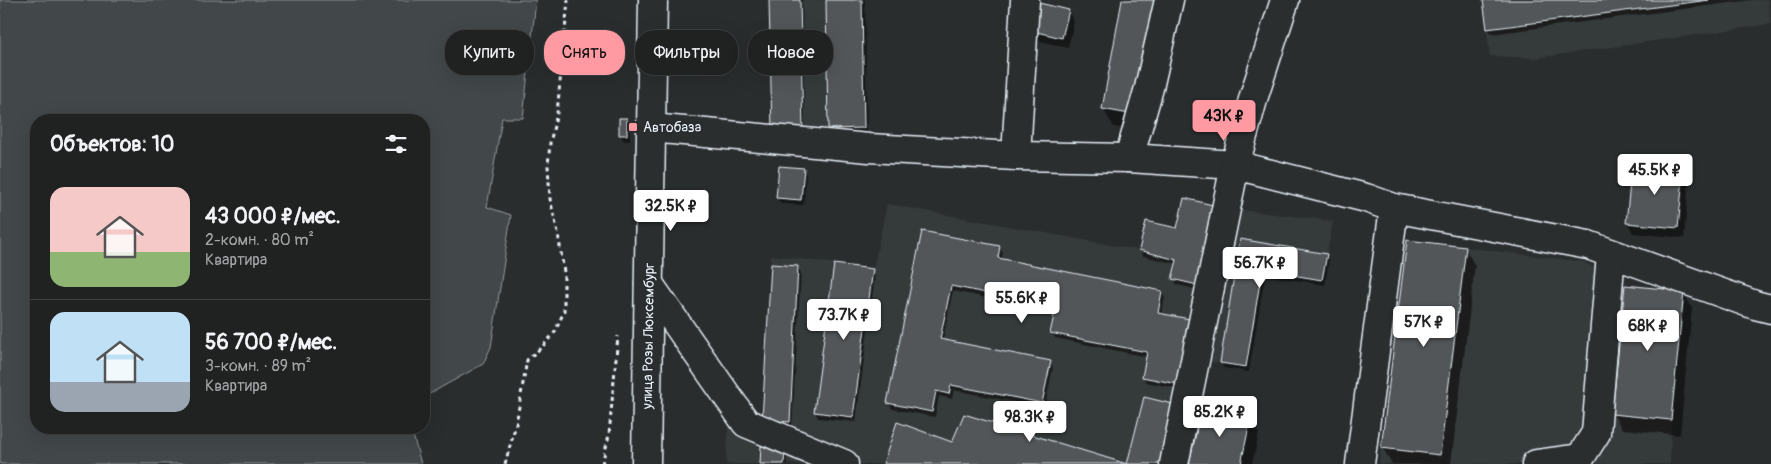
<!DOCTYPE html>
<html lang="ru">
<head>
<meta charset="utf-8">
<style>
  :root { --surface:#202222; --page:#2d2f2f; --text:#f1f3f6; --muted:#a2a4a5; --line:#3d3f40; --accent:#ff9aa2 }
  body { margin:0; font-family:Pangolin,sans-serif; background:var(--page); color:var(--text); height:100vh; display:flex; flex-direction:column; font-size:19px; white-space:nowrap }
  * { box-sizing:border-box; margin:0 }
  p { font-size:16px; color:var(--muted) }
  .icon { flex:none; width:28px; height:28px; fill:none; stroke:currentColor; stroke-width:2; stroke-linecap:round; stroke-linejoin:round }
  .map { position:relative; flex:1; overflow:hidden }
  .panel { position:absolute; left:30px; top:114px; width:400px; height:320px; display:flex; flex-direction:column; background:var(--surface); border-radius:20px; box-shadow:0 5px 20px #0002,0 0 0 1px var(--line) }
  .panel>* { flex:none }
  .hud { position:absolute; left:445px; top:30px; width:475px; height:45px; display:flex; gap:10px }
  .price { position:absolute; translate:-50% -42px; padding:0 11px; border-radius:5px; background:#fff; color:#222; font-size:16px; line-height:32px; filter:drop-shadow(0 1px 2px #0008) }
  .price::after { content:''; position:absolute; left:50%; top:30px; width:15px; height:11px; margin-left:-8px; background:inherit; clip-path:polygon(0 0,100% 0,50% 100%) }
  .price.on { background:var(--accent); color:#111 }
  ul { padding:0; list-style:none }
  li { display:flex; align-items:center; gap:15px; height:125px; padding:0 20px }
  li+li { border-top:1px solid var(--line) }
  li span { display:grid; place-items:center; flex:none; width:140px; height:100px; border-radius:15px; color:#555 }
  li>.icon { margin-inline-start:auto }
  span .icon { width:60px; height:60px; fill:#fffc; stroke-width:1 }
  li b { font-size:21px }
  h2 { display:flex; justify-content:space-between; align-items:center; height:60px; padding:0 20px; font-size:21px }
  .chip { padding:0 18px; border-radius:20px; background:var(--surface); box-shadow:0 5px 20px #0002,0 0 0 1px var(--line); font-size:18px; line-height:45px }
  .chip.on { background:var(--accent); color:#111 }
  .map>svg:first-child { display:block }
  .built { fill:#363a3b }
  .green { fill:#424648; stroke:#959ca0 }
  .shadow { fill:#0007 }
  .building { fill:#535759; stroke:#e8f1f8 }
  .lines { fill:none; stroke-linecap:round; stroke-linejoin:round }
  .minor-casing { stroke:#e8f1f8; stroke-width:31 }
  .path { stroke:#e8f1f8; stroke-width:3; stroke-dasharray:4 4; stroke-linecap:butt }
  .minor { stroke:#2a2d2e; stroke-width:28 }
  .poi-dot { fill:#ff9aa2; stroke:#2a2d2e; stroke-width:2 }
  .labels { text-anchor:middle; stroke-width:5; stroke-linejoin:round; paint-order:stroke }
  .poi-label { font-size:14px; fill:#e8f1f8; stroke:#2a2d2e; text-anchor:start }
  .street-label { font-size:14px; fill:#e8f1f8; stroke:#2a2d2e }
</style>
</head>
<body>
<div class="map">
<svg width="1771" height="464" viewBox="0 0 1771 464">
  <rect width="100%" height="100%" fill="#2a2d2e"/>
  <filter id="ink" filterUnits="userSpaceOnUse"><feTurbulence type="fractalNoise" baseFrequency=".02" numOctaves="2"/><feDisplacementMap in="SourceGraphic" scale="10" xChannelSelector="R" yChannelSelector="G"/><feConvolveMatrix kernelMatrix="1 2 1 2 8 2 1 2 1" color-interpolation-filters="sRGB"/></filter>
  <g filter="url(#ink)">
    <!-- built -->
    <path class="built" d="M769,0H862L864,128L772,132Z
      M1483,0H1768L1771,24L1536,58L1490,56Z
      M1184,198L1225,208L1333,221L1322,280L1262,270L1246,367L1188,358L1167,464H726L729,416L762,420L771,255L873,269L887,204L1138,250L1146,221L1177,228Z
      M1407,240L1584,262L1625,285L1684,291L1671,420L1670,464H1379Z"/>
    <!-- green -->
    <path class="green" d="M0,0H536L523,118H502L487,207L511,215L491,347L483,364L424,397V120H36V428H411L421,464H0Z"/>
    <!-- shadow -->
    <path class="shadow" d="M770,0H802L805,136L776,137Z
      M827,0H865L867,134H832L829,128Z
      M1123,0L1145,133L1114,127L1103,109Z
      M1485,0H1753L1491,34L1488,28Z
      M1068,11L1074,22L1068,48L1036,40L1029,29Z
      M626,119L630,125V141H624L620,135Z
      M780,168L803,169L806,175L804,205L781,204L777,198Z
      M1683,169L1689,181L1684,238L1633,233L1627,222Z
      M1146,222L1209,292L1177,285L1174,279L1177,264L1143,256L1140,250Z
      M923,232L999,247L1003,253L1001,260L1162,292L1165,298L1161,315L1185,390L1146,382L1143,377L1147,357L1055,338L1052,333L1056,312L953,291L943,340L1050,362L1053,367L1045,408L954,390L952,399L939,396L935,417L892,409L889,403Z
      M1241,241L1326,255L1329,260L1325,285L1265,275L1249,372L1224,368L1221,362Z
      M1465,248L1475,266L1451,464H1392L1382,447Z
      M798,267L801,273L792,427L766,425Z
      M872,270L875,276L856,422L818,418L815,412Z
      M1683,292L1692,308L1680,435L1622,429L1613,414Z
      M1250,418L1259,434L1252,464H1191Z
      M763,447L787,454V464H761Z"/>
    <!-- building -->
    <path class="building" d="M769,0H800L803,131L772,132Z
      M826,0H862L864,128L828,129Z
      M1122,0H1156L1135,115L1102,109Z
      M1483,0H1709L1487,29Z
      M1035,2L1069,10L1062,38L1028,30Z
      M619,118H627V135H619Z
      M1632,163L1684,168L1678,228L1626,223Z
      M779,166L804,168L801,200L776,198Z
      M1184,198L1225,208L1206,287L1172,279L1177,260L1139,250L1146,221L1177,228Z
      M922,231L1000,246L998,258L1162,291L1158,313L1195,320L1183,385L1142,377L1147,352L1050,333L1056,307L951,286L940,339L1051,361L1042,403L951,385L949,394L936,391L932,412L887,403Z
      M1240,239L1327,254L1322,280L1262,270L1246,367L1220,363Z
      M1407,240L1466,247L1440,455L1381,448Z
      M771,264L798,266L790,422L762,420Z
      M834,264L873,269L853,417L814,412Z
      M1625,285L1684,291L1671,420L1612,414Z
      M1144,397L1181,406L1167,464H883L897,422L952,442L964,414L1127,464Z
      M1202,406L1251,417L1241,464H1189Z
      M761,446L785,447L784,464H760Z"/>
    <g class="lines">
      <defs>
        <g id="minor">
          <path d="M651,128L869,148L1016,156L1129,158L1235,165L1366,198L1394,208L1588,245L1755,305L1771,309"/>
          <path d="M1016,156L1025,0"/>
          <path d="M1129,158L1149,88L1169,0"/>
          <path d="M649,284L746,423L844,464"/>
          <path id="s1" d="M646,464L653,0"/>
          <path d="M1174,464L1235,165L1254,96L1285,0"/>
          <path d="M1360,464L1394,208"/>
          <path d="M1536,464L1580,458L1596,433L1611,254"/>
        </g>
      </defs>
      <!-- minor casing -->
      <use href="#minor" class="minor-casing"/>
      <!-- path -->
      <path class="path" d="M505,464L516,424L527,360L543,346L555,332L564,311V272L558,233L550,199L548,166L550,143L557,113L568,0
        M602,464L609,435L618,336"/>
      <!-- minor -->
      <use href="#minor" class="minor"/>
    </g>
  </g>
  <!-- markers -->
  <rect class="poi-dot" x="628" y="122" width="10" height="10" rx="2.5"/>
  <g class="labels">
    <!-- poi labels -->
    <g class="poi-label">
      <text x="643" y="132">Автобаза</text>
    </g>
    <!-- street labels -->
    <g class="street-label">
      <text dy="5" stroke="none"><textPath href="#s1" startOffset="128">улица Розы Люксембург</textPath></text>
    </g>
  </g>
</svg>
<b class="price on" style="left:1224px;top:142px">43K ₽</b>
<b class="price" style="left:1655px;top:196px">45.5K ₽</b>
<b class="price" style="left:671px;top:232px">32.5K ₽</b>
<b class="price" style="left:1260px;top:289px">56.7K ₽</b>
<b class="price" style="left:1022px;top:324px">55.6K ₽</b>
<b class="price" style="left:844px;top:341px">73.7K ₽</b>
<b class="price" style="left:1424px;top:348px">57K ₽</b>
<b class="price" style="left:1648px;top:352px">68K ₽</b>
<b class="price" style="left:1220px;top:438px">85.2K ₽</b>
<b class="price" style="left:1030px;top:443px">98.3K ₽</b>
<div class="hud">
<a class="chip">Купить</a>
<a class="chip on">Снять</a>
<a class="chip">Фильтры</a>
<a class="chip">Новое</a>
</div>
<section class="panel">
<h2>Объектов: 10<svg class="icon" aria-label="filters" viewBox="0 0 24 24"><path d="M4 7h16M4 17h16"/><circle cx="9" cy="7" r="2"/><circle cx="15" cy="17" r="2"/></svg></h2>
<ul>
<li><span style="background:linear-gradient(#f6c9c9 65%,#8fb573 0)"><svg class="icon" aria-label="home" viewBox="0 0 24 24"><path d="M3 11l9-7 9 7M6 9v11h12V9"/></svg></span><div><b>43 000 ₽/мес.</b><p>2-комн. · 80 m²</p><p>Квартира</p></div></li>
<li><span style="background:linear-gradient(#bfe0f5 70%,#9aa5b1 0)"><svg class="icon" aria-label="home" viewBox="0 0 24 24"><path d="M3 11l9-7 9 7M6 9v11h12V9"/></svg></span><div><b>56 700 ₽/мес.</b><p>3-комн. · 89 m²</p><p>Квартира</p></div></li>
</ul>
</section>
</div>
</body>
</html>
